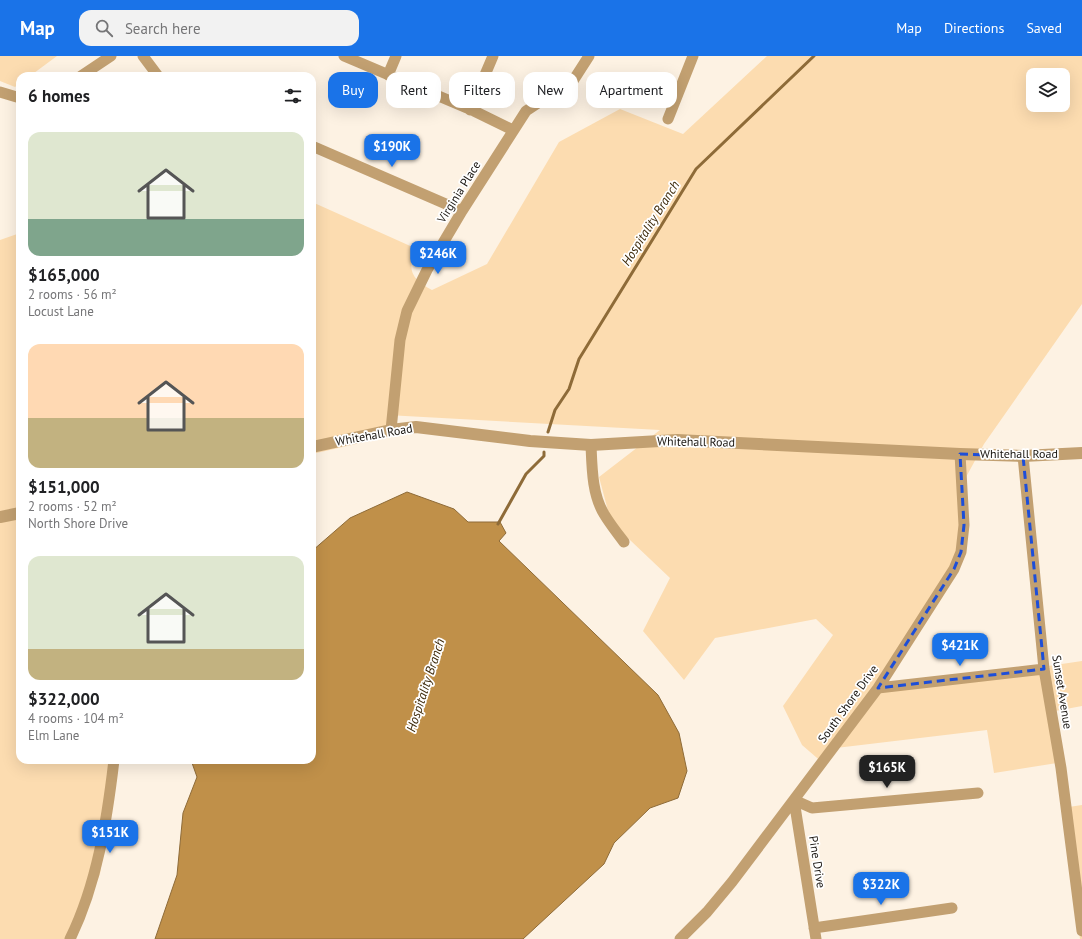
<!DOCTYPE html>
<html lang="en">
<head>
<meta charset="utf-8">
<style>
  :root { --surface:#fff; --page:#f2f2f2; --text:#202124; --muted:#757577; --accent:#1a73e8 }
  body { margin:0; font-family:"PT Sans",sans-serif; background:var(--page); color:var(--text); height:100vh; display:flex; flex-direction:column; font-size:15px; white-space:nowrap }
  * { box-sizing:border-box; margin:0 }
  p { font-size:13px; color:var(--muted) }
  .icon { flex:none; width:22px; height:22px; fill:none; stroke:currentColor; stroke-width:2; stroke-linecap:round; stroke-linejoin:round }
  .map { position:relative; flex:1; overflow:hidden }
  .side { position:absolute; left:16px; top:16px; width:300px; height:692px; display:flex; flex-direction:column; background:var(--surface); border-radius:12px; box-shadow:0 4px 16px #0002 }
  .side>* { flex:none }
  .banner { position:absolute; left:328px; top:16px; width:380px; height:36px; display:flex; gap:8px }
  .fabs { position:absolute; left:1026px; top:12px; display:grid; gap:8px }
  .fabs a { display:grid; place-items:center; width:44px; height:44px; border-radius:8px; background:var(--surface); box-shadow:0 4px 16px #0002; font-size:20px }
  .price { position:absolute; translate:-50% -34px; padding:0 9px; border-radius:8px; background:var(--accent); color:#fff; font-size:13px; line-height:26px; filter:drop-shadow(0 1px 2px #0008) }
  .price::after { content:''; position:absolute; left:50%; top:24px; width:12px; height:9px; margin-left:-6px; background:inherit; clip-path:polygon(0 0,100% 0,50% 100%) }
  .price.on { background:#222; color:#fff }
  ul { padding:0; list-style:none }
  li { display:grid; align-content:center; gap:8px; height:212px; padding:0 12px }
  li span { display:grid; place-items:center; height:124px; border-radius:12px; color:#555 }
  li>.icon { margin-inline-start:auto }
  span .icon { width:72px; height:72px; fill:#fffc; stroke-width:1 }
  li b { font-size:17px }
  h2 { display:flex; justify-content:space-between; align-items:center; height:48px; padding:0 12px; font-size:17px }
  .chip { padding:0 14px; border-radius:12px; background:var(--surface); box-shadow:0 4px 16px #0002; font-size:14px; line-height:36px }
  .chip.on { background:var(--accent); color:#fff }
  header { display:flex; align-items:center; gap:24px; box-sizing:border-box; height:56px; padding:0 20px; background:var(--accent); color:#fff }
  header strong { font-size:19px }
  nav { display:flex; gap:22px; margin-inline-start:auto; font-size:14px }
  .search { width:280px; height:36px; background:var(--page); display:flex; align-items:center; gap:10px; box-sizing:border-box; padding:0 14px; border-radius:12px; color:var(--muted); font-size:15px }
  .map>svg:first-child { display:block }
  .green { fill:#fcdcb0; fill-rule:evenodd }
  .water { fill:#c09049; stroke:#8e6b38 }
  .lines { fill:none; stroke-linecap:round; stroke-linejoin:round }
  .stream { stroke:#8e6b38; stroke-width:3 }
  .minor { stroke:#c2a071; stroke-width:11 }
  .tertiary { stroke:#c2a071; stroke-width:12 }
  .marked { fill:none; stroke:#1d4ed8; stroke-width:3; stroke-dasharray:8 5; stroke-linejoin:round }
  .labels { text-anchor:middle; stroke-width:3.5; stroke-linejoin:round; paint-order:stroke }
  .street-label { font-size:12px; fill:#18140f; stroke:#fff }
  .water-label { font-size:13px; font-style:italic; fill:#3d2909; stroke:#fff }
</style>
</head>
<body>
<header>
<strong>Map</strong>
<div class="search"><svg class="icon" aria-label="search" viewBox="0 0 24 24"><circle cx="10" cy="10" r="6"/><path d="M15 15l6 6"/></svg>Search here</div>
<nav><a>Map</a><a>Directions</a><a>Saved</a></nav>
</header>
<div class="map">
<svg width="1082" height="883" viewBox="0 0 1082 883">
  <rect width="100%" height="100%" fill="#fdf2e3"/>
  <!-- green -->
  <path class="green" d="M0,0H57L30,20H20V27L15,31L0,25Z
    M767,0H1082V248L984,388L965,423L954,514L878,635L1082,605V650L1050,656L1057,707L994,717L987,674L836,692L824,708L802,689L783,650L833,579L816,563L715,582L684,624L643,575L670,522L611,466L599,421L660,374L387,359V381L312,398V146L417,193C405,214 413,224 432,234L487,208L559,86L620,53L683,78ZM1033,19H1063V49H1033Z
    M20,177V704H117L100,818L71,883H0V184Z
    M1082,749V883H1080L1062,752Z"/>
  <!-- water -->
  <path class="water" d="M407,436L454,453L468,466H500L506,477L499,485L658,639L679,677L687,715L678,742L650,752L614,787L604,808L523,883H155L177,819L183,757L197,721L191,704H312V495L350,462Z"/>
  <g class="lines">
    <!-- stream -->
    <path class="stream" d="M548,376L555,354L569,333L579,303L696,113L814,0
      M498,468L526,418L544,400V396"/>
    <!-- minor -->
    <path class="minor" d="M143,0L158,20
      M344,0L474,55L513,74
      M388,19L396,0
      M81,20L111,0
      M0,36L20,42
      M470,54L493,0
      M668,63L693,0
      M312,90L462,155
      M391,374L400,284L407,255L427,214L462,155L526,55L544,43L571,28L589,0
      M591,389C592,412 592,438 604,458C610,468 617,477 624,486
      M1023,400L1044,613L1061,712L1082,875
      M878,632L1044,613
      M794,744L812,752L978,737
      M794,744L816,883
      M814,872L952,852
      M70,883C97,828 107,764 114,704
      M680,883L707,856L732,826L878,632L954,513L961,496L964,469L960,398"/>
    <!-- tertiary -->
    <path class="tertiary" d="M312,391L391,374L416,371L530,385L591,389L677,384L960,398L1023,400L1082,397
      M0,461L20,457"/>
  </g>
  <!-- marked area -->
  <path class="marked" d="M960,398L1023,400L1044,613L878,632L954,513L961,496L964,469Z"/>
  <g class="labels">
    <!-- street labels -->
    <g class="street-label">
      <text transform="translate(459 136) rotate(-58)" y="4">Virginia Place</text>
      <text transform="translate(374 379) rotate(-10)" y="4">Whitehall Road</text>
      <text transform="translate(696 386) rotate(1)" y="4">Whitehall Road</text>
      <text x="1019" y="402">Whitehall Road</text>
      <text transform="translate(1062 636) rotate(81)" y="4">Sunset Avenue</text>
      <text transform="translate(848 648) rotate(-54)" y="4">South Shore Drive</text>
      <text transform="translate(817 806) rotate(81)" y="4">Pine Drive</text>
    </g>
    <!-- water labels -->
    <g class="water-label">
      <text transform="translate(650 167) rotate(-58)" y="5">Hospitality Branch</text>
      <text transform="translate(425 629) rotate(-72)" y="5">Hospitality Branch</text>
    </g>
  </g>
</svg>
<div class="fabs">
<a><svg class="icon" aria-label="layers" viewBox="0 0 24 24"><path d="M12 4l9 5-9 5-9-5zM3 14l9 5 9-5"/></svg></a>
</div>
<b class="price" style="left:392px;top:112px">$190K</b>
<b class="price" style="left:438px;top:219px">$246K</b>
<b class="price" style="left:960px;top:611px">$421K</b>
<b class="price on" style="left:887px;top:733px">$165K</b>
<b class="price" style="left:110px;top:798px">$151K</b>
<b class="price" style="left:881px;top:850px">$322K</b>
<div class="banner">
<a class="chip on">Buy</a>
<a class="chip">Rent</a>
<a class="chip">Filters</a>
<a class="chip">New</a>
<a class="chip">Apartment</a>
</div>
<section class="side">
<h2>6 homes<svg class="icon" aria-label="filters" viewBox="0 0 24 24"><path d="M4 7h16M4 17h16"/><circle cx="9" cy="7" r="2"/><circle cx="15" cy="17" r="2"/></svg></h2>
<ul>
<li><span style="background:linear-gradient(#dfe7d0 70%,#7fa58c 0)"><svg class="icon" aria-label="home" viewBox="0 0 24 24"><path d="M3 11l9-7 9 7M6 9v11h12V9"/></svg></span><div><b>$165,000</b><p>2 rooms · 56 m²</p><p>Locust Lane</p></div></li>
<li><span style="background:linear-gradient(#ffd9b3 60%,#c2b280 0)"><svg class="icon" aria-label="home" viewBox="0 0 24 24"><path d="M3 11l9-7 9 7M6 9v11h12V9"/></svg></span><div><b>$151,000</b><p>2 rooms · 52 m²</p><p>North Shore Drive</p></div></li>
<li><span style="background:linear-gradient(#dfe7d0 75%,#c2b280 0)"><svg class="icon" aria-label="home" viewBox="0 0 24 24"><path d="M3 11l9-7 9 7M6 9v11h12V9"/></svg></span><div><b>$322,000</b><p>4 rooms · 104 m²</p><p>Elm Lane</p></div></li>
</ul>
</section>
</div>
</body>
</html>
